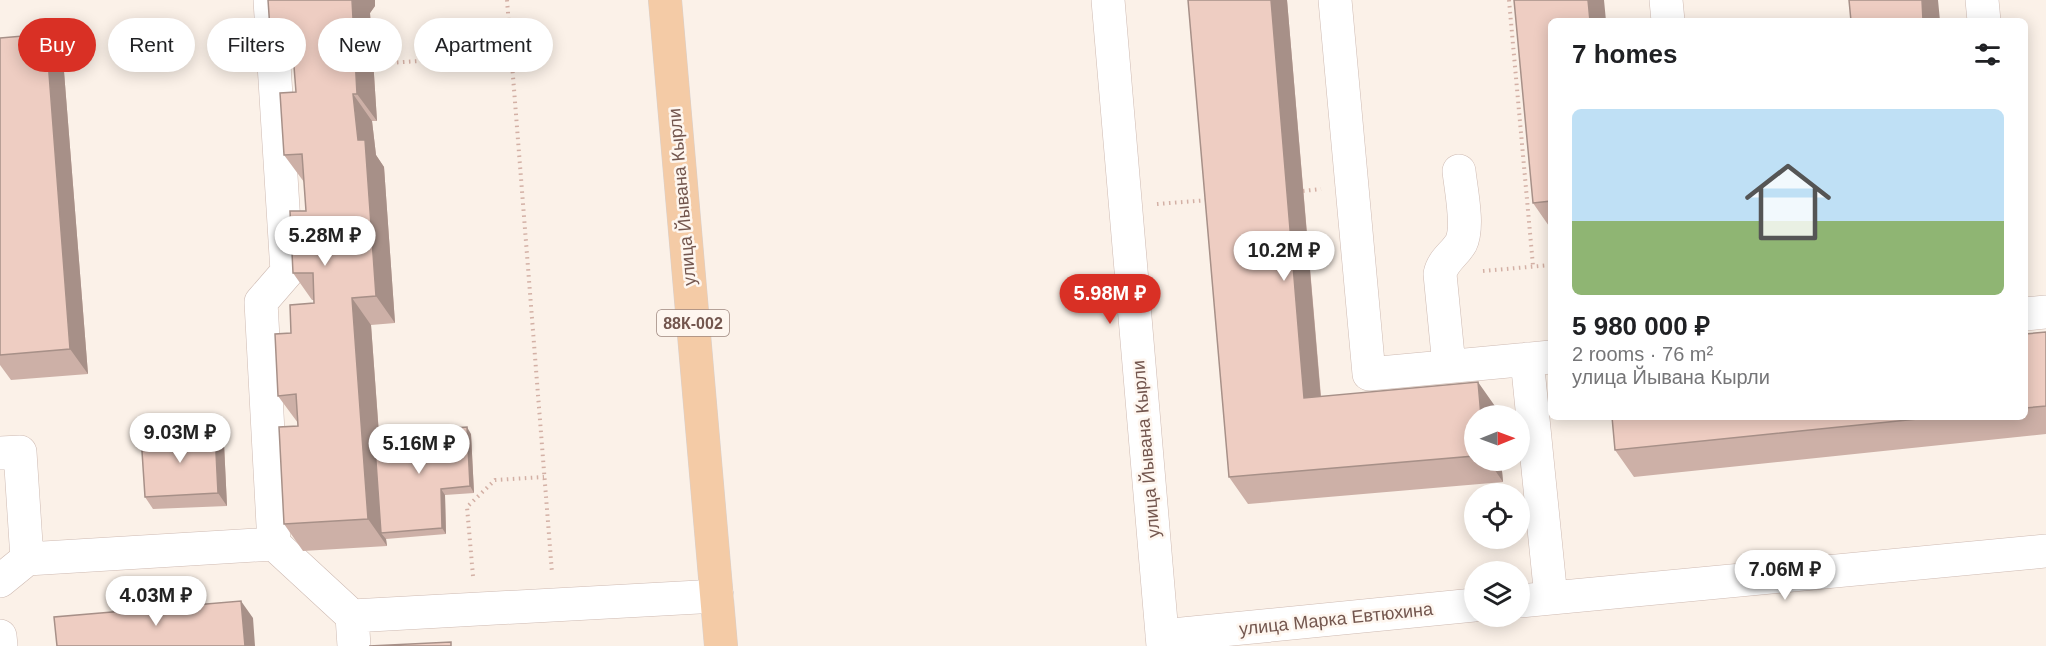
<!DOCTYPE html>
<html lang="en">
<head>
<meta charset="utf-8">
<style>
  :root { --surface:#fff; --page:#f6f6f6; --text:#202124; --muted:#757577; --accent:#d93025 }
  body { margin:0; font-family:Helvetica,sans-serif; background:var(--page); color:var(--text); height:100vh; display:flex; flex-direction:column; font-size:22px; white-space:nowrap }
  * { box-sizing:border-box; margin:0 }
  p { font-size:20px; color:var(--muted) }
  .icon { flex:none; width:33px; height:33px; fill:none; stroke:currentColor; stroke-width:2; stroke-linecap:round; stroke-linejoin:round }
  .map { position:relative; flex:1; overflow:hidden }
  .drawer { position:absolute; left:1548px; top:18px; width:480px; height:402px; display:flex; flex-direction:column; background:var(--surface); border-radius:9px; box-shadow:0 3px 15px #0003 }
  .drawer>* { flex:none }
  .guide { position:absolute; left:18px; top:18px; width:570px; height:54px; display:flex; gap:12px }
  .needle { width:39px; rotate:89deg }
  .buttons { position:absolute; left:1464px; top:405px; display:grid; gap:12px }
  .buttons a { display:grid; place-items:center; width:66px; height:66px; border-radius:50%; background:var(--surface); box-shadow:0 3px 15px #0003; font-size:30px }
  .price { position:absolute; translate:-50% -51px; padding:0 14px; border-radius:21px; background:#fff; color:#222; font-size:20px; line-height:39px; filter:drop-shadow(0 2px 3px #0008) }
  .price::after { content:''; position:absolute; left:50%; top:36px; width:18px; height:14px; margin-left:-9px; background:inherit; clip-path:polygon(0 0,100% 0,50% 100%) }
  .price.selected { background:var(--accent); color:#fff }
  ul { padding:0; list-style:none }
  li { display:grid; align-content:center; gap:12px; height:318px; padding:0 24px }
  li span { display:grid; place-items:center; height:186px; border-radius:9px; color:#555 }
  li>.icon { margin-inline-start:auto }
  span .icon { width:108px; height:108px; fill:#fffc; stroke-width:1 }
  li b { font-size:26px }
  h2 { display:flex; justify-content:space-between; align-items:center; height:72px; padding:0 24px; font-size:26px }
  .tag { padding:0 21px; border-radius:27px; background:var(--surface); box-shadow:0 3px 15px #0003; font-size:21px; line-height:54px }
  .tag.selected { background:var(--accent); color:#fff }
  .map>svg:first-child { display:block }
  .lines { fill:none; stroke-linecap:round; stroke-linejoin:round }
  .minor-casing { stroke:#cebab2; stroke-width:34 }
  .major-casing { stroke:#d8d0cd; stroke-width:34 }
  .path { stroke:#d3b0a5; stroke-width:4; stroke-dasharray:1.5 4.5; stroke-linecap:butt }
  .minor { stroke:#fff; stroke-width:33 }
  .major { stroke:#f4cba6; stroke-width:33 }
  .wall { fill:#cdb0a7 }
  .shaded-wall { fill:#a79088 }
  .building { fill:#eecdc2; stroke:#a79088; stroke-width:1.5 }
  .labels { text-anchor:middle; stroke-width:5; stroke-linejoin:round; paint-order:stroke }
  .shield { fill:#fef6ef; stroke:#9d867e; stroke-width:1.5 }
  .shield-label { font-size:16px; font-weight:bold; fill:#73564e }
  .street-label { font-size:18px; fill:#73564e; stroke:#fef6ef }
</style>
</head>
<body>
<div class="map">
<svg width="2046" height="646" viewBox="0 0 2046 646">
  <rect width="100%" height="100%" fill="#fbf1e8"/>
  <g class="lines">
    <defs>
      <path id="minor" d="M270,0L287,272L261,302L274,544L352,616L354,646
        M1108,0L1163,646
        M1335,0L1369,374L1551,357
        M1666,0L1668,21
        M1982,0L1984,21
        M2025,314L2046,312
        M1527,359L1551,598
        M1449,366L1440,274C1443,260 1454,255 1461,243C1469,227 1461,190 1459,171
        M0,453L20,452L27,559
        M0,581L27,559L274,544
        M1520,601L2046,551
        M352,616L717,596
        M0,636L1,646
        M1162,636L1474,605"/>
      <path id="major" d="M665,0L721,646"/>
    </defs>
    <!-- minor casing -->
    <use href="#minor" class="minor-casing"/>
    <!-- major casing -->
    <use href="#major" class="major-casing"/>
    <!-- path -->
    <path class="path" d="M507,0L552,573
      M1509,0L1533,266
      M373,64L512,55
      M1303,191L1321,189
      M1157,204L1209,200
      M1483,271L1551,265
      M473,576L467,507L495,480L544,477"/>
    <!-- minor -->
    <use href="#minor" class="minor"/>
    <!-- major -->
    <use href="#major" class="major"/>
  </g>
  <!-- wall -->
  <path class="wall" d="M1188,0H1287L1321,396L1497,409L1498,416H1474V460H1501L1503,482L1248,504L1229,477Z
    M375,6L370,13L377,121H372L376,155L384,167L395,323L371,325L379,433L471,434L474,493L445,495L446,534L386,539L387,546L303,551L284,524L298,423L278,396L291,333L314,303V300H312L293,273L306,211L304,182L284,155L296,92L293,56H289L270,29Z
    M1551,21V229L1533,203Z
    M63,59L88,374L11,380L0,365V355Z
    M2046,332V434L1634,477L1615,450L1612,417H2025V334Z
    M215,432L224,444L227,506L153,509L145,497Z"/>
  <!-- shaded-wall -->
  <path class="shaded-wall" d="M352,0H375V6L370,13L377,121L357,94Z
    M1271,0H1287L1323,424L1304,398Z
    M1588,0H1604L1606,21H1590Z
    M1922,0H1938L1940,21H1923Z
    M46,34L63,59L88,374L70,349Z
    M353,94L372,121L376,155L384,167L395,323L376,296Z
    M352,298L371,325L386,532L381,533L386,539L387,546L368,519Z
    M1478,382L1497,409L1498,416H1481Z
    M467,427L471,434L474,493L470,486Z
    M215,432L224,444L227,506L218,493Z
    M1488,460H1501L1503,482Z
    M441,489L445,495L446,534L442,528Z
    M241,601L253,618L255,646H245Z"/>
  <!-- building -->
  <path class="building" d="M268,0H352L357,94H353L358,140H365L376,296L352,298L368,519L284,524L279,427L298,426L296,394L278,396L275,334L291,333L290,305L314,303L313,273H293L290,211H306L302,154L284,155L280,93L296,92L291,28L270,29Z
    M1188,0H1271L1304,398L1478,382L1481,416H1474V456L1229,477Z
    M1514,0H1588L1590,21H1551V201L1533,203Z
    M1849,0H1922L1923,21H1851Z
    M46,34L70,349L0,355V38Z
    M2046,332V406L2025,408V334Z
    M1612,417H1937L1615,450Z
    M467,427L470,486L441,489L442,528L381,533L374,433Z
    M215,432L218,493L145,497L141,436Z
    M241,601L245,646H57L54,617Z
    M451,642V646H369Z"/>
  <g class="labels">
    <!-- shield labels -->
    <rect class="shield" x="657" y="310" width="72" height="26" rx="4.5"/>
    <g class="shield-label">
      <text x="693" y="329">88К-002</text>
    </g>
    <!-- street labels -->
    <g class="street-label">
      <text transform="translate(682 197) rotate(-95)" y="6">улица Йывана Кырли</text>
      <text transform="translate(1146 449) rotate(-95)" y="6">улица Йывана Кырли</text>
      <text transform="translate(1336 619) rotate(-6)" y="6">улица Марка Евтюхина</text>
    </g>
  </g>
</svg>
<div class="buttons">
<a><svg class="needle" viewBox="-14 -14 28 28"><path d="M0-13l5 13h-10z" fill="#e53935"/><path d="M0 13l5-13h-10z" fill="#757577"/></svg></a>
<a><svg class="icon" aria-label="locate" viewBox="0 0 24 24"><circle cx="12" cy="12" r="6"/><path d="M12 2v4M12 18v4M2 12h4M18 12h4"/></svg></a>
<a><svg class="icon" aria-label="layers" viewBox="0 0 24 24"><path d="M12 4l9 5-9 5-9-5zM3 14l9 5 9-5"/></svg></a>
</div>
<b class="price" style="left:325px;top:267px">5.28M ₽</b>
<b class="price" style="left:1284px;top:282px">10.2M ₽</b>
<b class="price selected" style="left:1110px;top:325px">5.98M ₽</b>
<b class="price" style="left:180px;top:464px">9.03M ₽</b>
<b class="price" style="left:419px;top:475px">5.16M ₽</b>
<b class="price" style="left:1785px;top:601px">7.06M ₽</b>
<b class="price" style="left:156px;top:627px">4.03M ₽</b>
<div class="guide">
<a class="tag selected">Buy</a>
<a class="tag">Rent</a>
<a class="tag">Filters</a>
<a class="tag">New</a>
<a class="tag">Apartment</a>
</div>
<section class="drawer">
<h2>7 homes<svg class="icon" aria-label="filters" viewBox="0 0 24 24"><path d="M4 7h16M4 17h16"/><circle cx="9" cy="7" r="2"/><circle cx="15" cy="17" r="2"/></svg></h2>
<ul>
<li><span style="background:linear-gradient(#bfe0f5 60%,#8fb573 0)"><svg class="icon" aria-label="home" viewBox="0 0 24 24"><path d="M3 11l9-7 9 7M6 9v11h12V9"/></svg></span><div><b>5 980 000 ₽</b><p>2 rooms · 76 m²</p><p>улица Йывана Кырли</p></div></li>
</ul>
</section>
</div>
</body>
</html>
